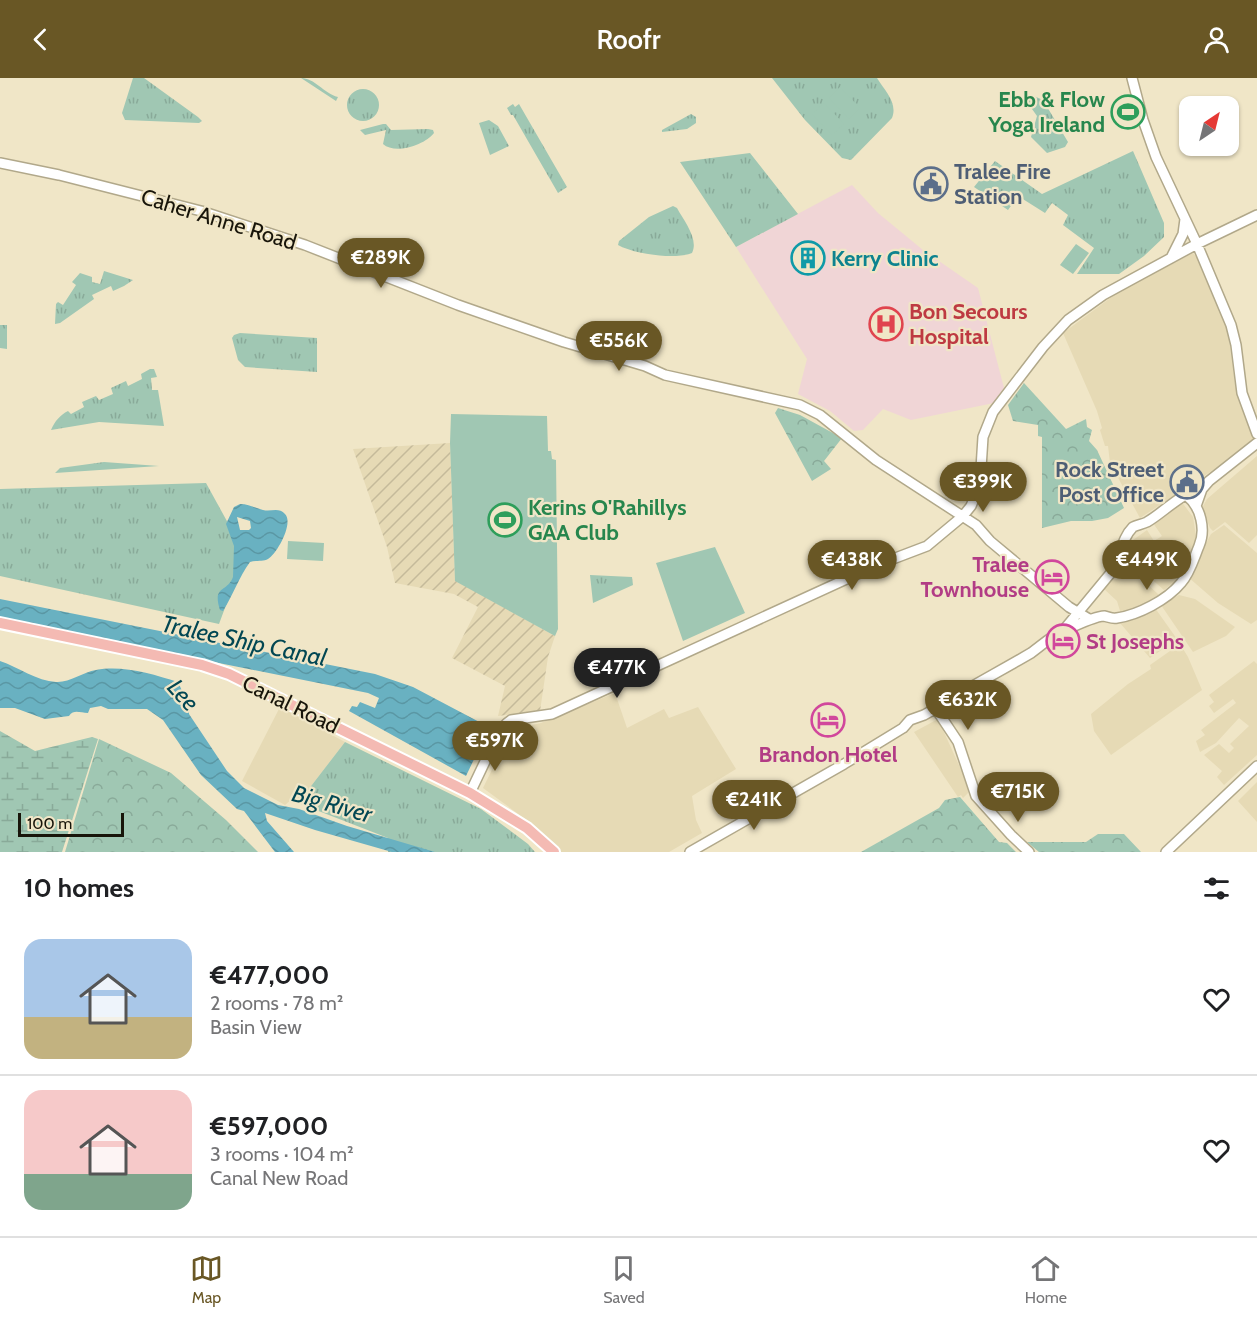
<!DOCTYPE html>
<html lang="en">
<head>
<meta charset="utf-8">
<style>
  :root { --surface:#fff; --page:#f6f6f6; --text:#202124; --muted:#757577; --line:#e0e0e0; --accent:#695725 }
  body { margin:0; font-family:Cabin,sans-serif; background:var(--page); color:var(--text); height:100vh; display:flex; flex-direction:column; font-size:22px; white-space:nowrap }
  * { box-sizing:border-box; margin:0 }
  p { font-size:20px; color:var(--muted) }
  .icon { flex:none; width:33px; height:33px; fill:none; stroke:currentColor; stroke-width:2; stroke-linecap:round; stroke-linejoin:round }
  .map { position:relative; height:774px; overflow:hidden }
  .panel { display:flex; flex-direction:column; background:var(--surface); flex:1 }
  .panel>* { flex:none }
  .needle { width:39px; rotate:35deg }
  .controls { position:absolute; left:1179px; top:18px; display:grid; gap:12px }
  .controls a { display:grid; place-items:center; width:60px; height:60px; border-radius:12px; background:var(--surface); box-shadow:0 2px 4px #0004; font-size:30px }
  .scale { position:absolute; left:18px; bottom:15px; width:106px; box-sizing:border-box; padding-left:6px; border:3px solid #18150a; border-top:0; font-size:16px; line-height:21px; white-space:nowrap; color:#18150a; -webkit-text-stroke:4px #f0e6c7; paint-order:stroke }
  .price { position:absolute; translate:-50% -51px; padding:0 14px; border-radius:21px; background:var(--accent); color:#fff; font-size:20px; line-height:39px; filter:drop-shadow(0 2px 3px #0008) }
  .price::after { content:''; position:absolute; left:50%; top:36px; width:18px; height:14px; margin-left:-9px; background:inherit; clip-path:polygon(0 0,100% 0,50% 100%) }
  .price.selected { background:#222; color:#fff }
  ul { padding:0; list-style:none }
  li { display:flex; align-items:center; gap:18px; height:150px; padding:0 24px }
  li+li { border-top:2px solid var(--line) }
  li span { display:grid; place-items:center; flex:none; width:168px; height:120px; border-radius:18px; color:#555 }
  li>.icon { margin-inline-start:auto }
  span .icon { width:72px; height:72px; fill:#fffc; stroke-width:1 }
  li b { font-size:26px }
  h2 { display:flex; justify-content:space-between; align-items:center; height:72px; padding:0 24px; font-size:26px }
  header { display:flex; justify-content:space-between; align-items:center; height:78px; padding:0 24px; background:var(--accent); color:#fff; font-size:27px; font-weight:600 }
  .tab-bar { display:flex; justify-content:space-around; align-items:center; height:84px; border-top:2px solid var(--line); background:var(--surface); font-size:16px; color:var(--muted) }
  .tab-bar a { display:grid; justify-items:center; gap:3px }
  .tab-bar .selected { color:var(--accent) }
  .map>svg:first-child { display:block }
  .built { fill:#e6dab5 }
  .industrial { fill:url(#industrial-furrows) }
  .medical { fill:#f0d5d6 }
  .grass { fill:url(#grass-tufts) }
  .wetland { fill:url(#wetland-marsh) }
  .park { fill:url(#park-crowns) }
  .garden { fill:#a0c7b3 }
  .water { fill:url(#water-waves); fill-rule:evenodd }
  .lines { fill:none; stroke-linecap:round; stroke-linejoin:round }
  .secondary-casing { stroke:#b1a88a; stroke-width:12 }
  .primary-casing { stroke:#fff; stroke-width:14 }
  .secondary { stroke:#fff; stroke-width:9 }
  .primary { stroke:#f4bab3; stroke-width:10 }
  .labels { text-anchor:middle; stroke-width:4.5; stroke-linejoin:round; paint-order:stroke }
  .leisure-label { font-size:22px; font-weight:bold; fill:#27864d; stroke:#f0e6c7; text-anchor:end }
  .service-label { font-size:22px; font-weight:bold; fill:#4e5e75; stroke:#f0e6c7; text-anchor:start }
  .street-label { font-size:22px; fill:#18150a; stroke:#f0e6c7 }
  .culture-label { font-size:22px; font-weight:bold; fill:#0d838f; stroke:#f0e6c7; text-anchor:start }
  .health-label { font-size:22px; font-weight:bold; fill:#be3a42; stroke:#f0e6c7; text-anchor:start }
  .hotel-label { font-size:22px; font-weight:bold; fill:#b23c85; stroke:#f0e6c7; text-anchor:end }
  .water-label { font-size:24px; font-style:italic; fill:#024753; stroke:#f0e6c7 }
</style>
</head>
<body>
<header><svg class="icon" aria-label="back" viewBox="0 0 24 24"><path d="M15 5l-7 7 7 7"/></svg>Roofr<svg class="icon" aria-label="person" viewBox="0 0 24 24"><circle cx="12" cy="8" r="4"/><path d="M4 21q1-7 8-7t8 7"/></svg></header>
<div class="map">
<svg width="1257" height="774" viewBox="0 0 1257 774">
  <defs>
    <pattern id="industrial-furrows" width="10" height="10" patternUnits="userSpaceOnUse" patternTransform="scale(1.5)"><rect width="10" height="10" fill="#e6dab5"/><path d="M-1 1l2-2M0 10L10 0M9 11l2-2" fill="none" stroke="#c5ba9a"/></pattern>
    <pattern id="grass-tufts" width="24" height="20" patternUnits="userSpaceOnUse" patternTransform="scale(1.5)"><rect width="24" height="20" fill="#a0c7b3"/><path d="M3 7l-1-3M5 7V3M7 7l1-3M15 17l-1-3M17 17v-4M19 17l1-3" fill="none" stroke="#89aa99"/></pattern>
    <pattern id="wetland-marsh" width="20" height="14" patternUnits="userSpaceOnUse" patternTransform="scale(1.5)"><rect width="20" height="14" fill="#a0c7b3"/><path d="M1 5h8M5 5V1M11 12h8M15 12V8" fill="none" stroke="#89aa99"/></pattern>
    <pattern id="park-crowns" width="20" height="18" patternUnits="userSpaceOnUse" patternTransform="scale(1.5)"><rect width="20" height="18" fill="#a0c7b3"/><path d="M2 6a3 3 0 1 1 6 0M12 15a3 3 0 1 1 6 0" fill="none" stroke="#89aa99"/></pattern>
    <pattern id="water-waves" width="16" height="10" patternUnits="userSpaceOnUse" patternTransform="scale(1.5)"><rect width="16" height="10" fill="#69b1c1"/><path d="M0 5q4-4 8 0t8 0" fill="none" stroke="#5a97a4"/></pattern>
  </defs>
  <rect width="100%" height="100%" fill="#f0e6c7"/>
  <!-- built -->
  <path class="built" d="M1193,175L1199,182L1222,236L1228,253L1235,307L1254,361L1230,381L1140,440L1110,385L1108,368H1105L1100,352L1102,350L1097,333L1063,255L1117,215Z
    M1257,378V457L1249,465L1225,444L1213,453L1210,450L1202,430L1207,421Z
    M1181,423L1193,439L1197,465L1182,499L1170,485L1169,486L1178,501L1164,512L1128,481L1127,473L1133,462L1147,452L1154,463L1162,458L1153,445Z
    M1224,447L1257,475V542L1251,546L1218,525L1188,499L1211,456Z
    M1126,486L1159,517L1138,533L1121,536L1117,523L1104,511Z
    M1179,517L1195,521L1235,549L1226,558L1193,574L1161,527Z
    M1155,530L1177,561L1150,580L1120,545Z
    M1180,566L1188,579L1202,612L1111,677L1094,653L1091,636L1128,606L1151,591L1150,587Z
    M1254,583L1257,586V677L1224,707L1217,699L1222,693L1204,677L1219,666L1229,675L1234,670L1230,666L1249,648L1239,640L1216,665L1200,674L1196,663L1205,657L1201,652L1236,625L1233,621L1214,635L1209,628L1214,624L1209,617Z
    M615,615L627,650L664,631L669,640L698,629L736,691L692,718L696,742L702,755L669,774H560L536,749L483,710L512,651L541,645Z
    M280,629L345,664L298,725L292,721L285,727L242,703Z
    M938,641L963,696L968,712V715L963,720L961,717L958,719L914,654Z
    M1257,704V744L1238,723Z"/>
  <!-- industrial -->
  <path class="industrial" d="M450,365L455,502L555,558L548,579L540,633L498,638L505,608L452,580L478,529L454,516L395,505L387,469L353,371Z"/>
  <!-- medical -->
  <path class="medical" d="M852,107L878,135L923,172L978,210L1004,310L994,325L911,342L883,331L863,352L854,353L830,333L798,316L807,281L736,169Z"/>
  <!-- grass -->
  <path class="grass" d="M133,0H144L198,39L202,43L199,45L125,42L122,35Z
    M301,0C315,0 323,15 338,19L336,23Z
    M772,0H877C885,13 898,25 892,40L851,82L842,80L805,42Z
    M347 27a16 16 0 1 1 32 0a16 16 0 1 1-32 0Z
    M1034,18L1043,22L1068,64L1065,69L1047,75L1031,59L1037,38L1027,24Z
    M513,26L515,29L519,26L567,109L558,115L513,37H511L507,30Z
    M691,36L696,39V45L687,51L662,54V52Z
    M489,42L498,48L509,68L490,77L479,45Z
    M383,46H386L391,52L428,51L433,52L434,55C425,67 395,77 383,66L386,52L365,57L360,52Z
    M1133,73L1164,145V159L1144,178L1119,196H1077L1094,170L1063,147L1068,137L1052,125L1045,135L1018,118L1008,132L974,109L995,83L1042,116Z
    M750,75L798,136L736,169L680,84Z
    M673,128L677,130C684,143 699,161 692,175C675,182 634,176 618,167L619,163L649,139Z
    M104,193L133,202L124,208L113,213L111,208L92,217L94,221L60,245L55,246L56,226L58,224L63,227L76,207L72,204L80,195L92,199V204L100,206Z
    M0,247H7V271L0,270Z
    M240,255L317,260V294L245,289L238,282L232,260L234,257Z
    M150,291H154L157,299L151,300L152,312H158L164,348L99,344L51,352C55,343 60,337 68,333L71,336L84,329L82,324L96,318L99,322L113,316L111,310L126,303L128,308L142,301L141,296Z
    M104,384L159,388L55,395L60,390Z
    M206,405L245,476L219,546L0,498V411Z
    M590,497L632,499L633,507L593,525Z
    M345,664L481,731L528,766L535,774H388V760L298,725Z"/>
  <!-- wetland -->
  <path class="wetland" d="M0,653L35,673L92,659L98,661L62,774H0Z"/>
  <!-- park -->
  <path class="park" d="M1024,305L1066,351L1086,341L1087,349L1092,352L1089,363L1097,372L1124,430L1108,440L1092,443H1071L1042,450V359L1038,358V347L1013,343L1008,327Z
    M778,330L800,337L842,360L824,383L831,391L812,403L775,335Z
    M99,661L171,695L226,742L258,774H65Z
    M960,719L999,764L1007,765L1016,774H861L939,730L945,722Z
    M1098,756H1124L1141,774H1039L1027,764H1086Z"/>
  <!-- garden -->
  <path class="garden" d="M840,9L860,30L849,41L829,20Z
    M824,25L844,46L832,57L812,36Z
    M1076,166L1089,175L1073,196L1060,187Z
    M451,336L547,338L548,373H551L552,381L556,382L558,551L555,558L455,503L450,365Z
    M288,463L324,465L323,483L287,481Z
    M715,469L745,535L683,563L656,485Z"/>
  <!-- water -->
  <path class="water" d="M240,426C249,426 255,430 263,432C271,434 279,429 285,436C294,445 277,476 268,481C263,484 256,482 250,484C239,499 233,517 223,533L220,532C212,507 227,515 233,499L234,468L226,446L234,429ZM237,439L250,443L251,450L249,452H240Z
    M0,521L375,596L413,609L485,647L488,652L466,698L349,633L352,628L357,629L360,624L375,630L379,620L368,615L0,541Z
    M0,583C18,589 37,603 56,604C69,605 83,594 96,592C123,587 152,596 178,604L189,628V636L227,693L244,710L278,727L299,731L347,748L435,774H392L315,752L265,735L267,743L294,774H275L244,733L237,731L201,697L163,642L147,631H108L101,628L90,630L88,635C80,635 74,631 69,638L45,641L15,630H0Z"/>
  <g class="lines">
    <defs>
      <path id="secondary" d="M1132,0L1143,42L1156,79L1197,166L1231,247L1236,267L1242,315L1257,356
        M0,85L59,97L201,133L305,167L458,227L564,264L645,288L665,297L800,327L820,337L876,382L976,447L990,463L1069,529L1089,541
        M1171,180L1183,156L1185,141
        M1196,428L1202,411L1209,403L1257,365
        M1062,554L1114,491C1122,476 1121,461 1133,449C1137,447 1143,446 1147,444C1163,435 1183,413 1202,411
        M951,622V617L955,615L959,616C983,602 1007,589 1031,575C1041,568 1050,559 1061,554C1070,550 1095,538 1104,538C1109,539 1112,541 1117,540C1138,537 1167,522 1181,505C1190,495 1194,480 1199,468C1206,452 1201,429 1187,418
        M936,631L958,664L976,718L1011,757L1029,774
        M470,715L499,654L507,645L511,642L552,636L877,487L927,468L963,438L971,428L980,406L983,359L993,334L1043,269L1068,242L1103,217L1136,199L1197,166L1257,137
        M690,774L844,686L903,650L910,642L924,637L951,622L954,623
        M1166,774L1257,688"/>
      <path id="primary" d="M0,545L202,587L229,596L470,715L527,750L554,774"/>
    </defs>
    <!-- secondary casing -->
    <use href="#secondary" class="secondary-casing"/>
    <!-- primary casing -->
    <use href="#primary" class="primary-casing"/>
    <!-- secondary -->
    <use href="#secondary" class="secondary"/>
    <!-- primary -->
    <use href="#primary" class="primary"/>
  </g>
  <!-- icons -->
  <defs>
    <symbol id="stadium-ring" viewBox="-11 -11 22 22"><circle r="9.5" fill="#f0e6c7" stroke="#2e9e5b" stroke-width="1.5"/><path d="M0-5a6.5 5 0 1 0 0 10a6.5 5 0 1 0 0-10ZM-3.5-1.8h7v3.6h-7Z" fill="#2e9e5b"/></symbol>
    <symbol id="civic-ring" viewBox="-11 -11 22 22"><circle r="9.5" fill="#f0e6c7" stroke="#5c6f8a" stroke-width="1.5"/><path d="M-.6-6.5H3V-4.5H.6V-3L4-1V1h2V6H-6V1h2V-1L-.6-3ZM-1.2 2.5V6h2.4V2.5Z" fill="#5c6f8a"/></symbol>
    <symbol id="building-ring" viewBox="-11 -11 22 22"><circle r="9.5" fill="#f0e6c7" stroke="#0f9aa8" stroke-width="1.5"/><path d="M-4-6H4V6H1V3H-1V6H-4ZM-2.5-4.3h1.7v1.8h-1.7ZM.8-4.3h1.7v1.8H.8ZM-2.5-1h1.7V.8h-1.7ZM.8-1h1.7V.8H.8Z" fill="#0f9aa8"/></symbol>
    <symbol id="hospital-ring" viewBox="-11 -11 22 22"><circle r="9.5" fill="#f0e6c7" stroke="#e0444e" stroke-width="1.5"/><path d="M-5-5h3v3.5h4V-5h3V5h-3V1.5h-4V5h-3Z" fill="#e0444e"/></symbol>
    <symbol id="hotel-ring" viewBox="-11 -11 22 22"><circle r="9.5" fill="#f0e6c7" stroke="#d1479c" stroke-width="1.5"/><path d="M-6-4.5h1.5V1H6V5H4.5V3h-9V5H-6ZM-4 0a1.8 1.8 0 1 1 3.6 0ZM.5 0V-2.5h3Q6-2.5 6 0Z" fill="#d1479c"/></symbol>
  </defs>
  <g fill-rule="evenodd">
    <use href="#stadium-ring" x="1109" y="15" width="38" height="38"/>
    <use href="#civic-ring" x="912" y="87" width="38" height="38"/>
    <use href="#building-ring" x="789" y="161" width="38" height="38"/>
    <use href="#hospital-ring" x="867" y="227" width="38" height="38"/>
    <use href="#civic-ring" x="1168" y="385" width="38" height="38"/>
    <use href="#stadium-ring" x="486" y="423" width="38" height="38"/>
    <use href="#hotel-ring" x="1033" y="480" width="38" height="38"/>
    <use href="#hotel-ring" x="1044" y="544" width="38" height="38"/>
    <use href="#hotel-ring" x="809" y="623" width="38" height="38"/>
  </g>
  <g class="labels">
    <!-- leisure labels -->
    <g class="leisure-label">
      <text x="1105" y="29">Ebb &amp; Flow<tspan x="1105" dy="25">Yoga Ireland</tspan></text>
      <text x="528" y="437" text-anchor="start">Kerins O'Rahillys<tspan x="528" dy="25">GAA Club</tspan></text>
    </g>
    <!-- service labels -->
    <g class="service-label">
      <text x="954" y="101">Tralee Fire<tspan x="954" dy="25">Station</tspan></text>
      <text x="1164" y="399" text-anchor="end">Rock Street<tspan x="1164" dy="25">Post Office</tspan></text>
    </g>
    <!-- street labels -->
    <g class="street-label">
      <text transform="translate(219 141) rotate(17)" y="8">Caher Anne Road</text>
      <text transform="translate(291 626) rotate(26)" y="8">Canal Road</text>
    </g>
    <!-- culture labels -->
    <g class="culture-label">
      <text x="831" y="188">Kerry Clinic</text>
    </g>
    <!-- health labels -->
    <g class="health-label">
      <text x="909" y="241">Bon Secours<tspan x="909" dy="25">Hospital</tspan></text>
    </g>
    <!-- hotel labels -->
    <g class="hotel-label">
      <text x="1029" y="494">Tralee<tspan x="1029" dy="25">Townhouse</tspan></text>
      <text x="1086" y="571" text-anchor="start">St Josephs</text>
      <text x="828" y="684" text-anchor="middle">Brandon Hotel</text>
    </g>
    <!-- water labels -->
    <g class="water-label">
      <text transform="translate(244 563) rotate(12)" y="8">Tralee Ship Canal</text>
      <text transform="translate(183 617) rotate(48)" y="8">Lee</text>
      <text transform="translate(332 726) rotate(16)" y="8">Big River</text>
    </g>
  </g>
</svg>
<div class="controls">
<a><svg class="needle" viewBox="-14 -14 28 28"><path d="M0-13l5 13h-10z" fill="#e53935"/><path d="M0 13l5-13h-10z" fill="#757577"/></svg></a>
</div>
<div class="scale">100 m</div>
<b class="price" style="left:381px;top:211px">€289K</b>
<b class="price" style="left:619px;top:294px">€556K</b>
<b class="price" style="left:983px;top:435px">€399K</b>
<b class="price" style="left:852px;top:513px">€438K</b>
<b class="price" style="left:1147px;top:513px">€449K</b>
<b class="price selected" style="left:617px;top:621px">€477K</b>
<b class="price" style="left:968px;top:653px">€632K</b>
<b class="price" style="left:495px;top:694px">€597K</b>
<b class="price" style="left:1018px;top:745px">€715K</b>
<b class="price" style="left:754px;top:753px">€241K</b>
</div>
<section class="panel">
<h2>10 homes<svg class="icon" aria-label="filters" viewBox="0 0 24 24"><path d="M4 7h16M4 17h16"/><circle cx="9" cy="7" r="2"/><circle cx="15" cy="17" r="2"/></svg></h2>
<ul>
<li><span style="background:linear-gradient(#a9c7e8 65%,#c2b280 0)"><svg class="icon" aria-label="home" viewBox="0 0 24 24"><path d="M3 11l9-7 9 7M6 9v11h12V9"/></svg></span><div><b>€477,000</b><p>2 rooms · 78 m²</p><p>Basin View</p></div><svg class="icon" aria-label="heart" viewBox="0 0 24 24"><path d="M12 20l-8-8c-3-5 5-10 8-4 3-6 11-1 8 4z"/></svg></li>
<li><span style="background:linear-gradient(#f6c9c9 70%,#7fa58c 0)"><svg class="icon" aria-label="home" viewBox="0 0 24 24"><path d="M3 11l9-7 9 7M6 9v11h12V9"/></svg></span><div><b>€597,000</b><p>3 rooms · 104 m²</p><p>Canal New Road</p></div><svg class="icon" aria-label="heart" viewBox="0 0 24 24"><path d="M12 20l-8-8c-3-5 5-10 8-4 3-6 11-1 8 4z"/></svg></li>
</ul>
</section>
<nav class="tab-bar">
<a class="selected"><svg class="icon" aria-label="map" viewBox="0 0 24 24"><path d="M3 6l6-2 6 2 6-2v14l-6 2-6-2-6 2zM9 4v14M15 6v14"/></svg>Map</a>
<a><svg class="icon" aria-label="saved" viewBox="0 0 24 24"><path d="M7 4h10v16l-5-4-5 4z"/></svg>Saved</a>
<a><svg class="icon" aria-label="home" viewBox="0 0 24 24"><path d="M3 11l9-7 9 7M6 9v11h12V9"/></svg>Home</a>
</nav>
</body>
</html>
